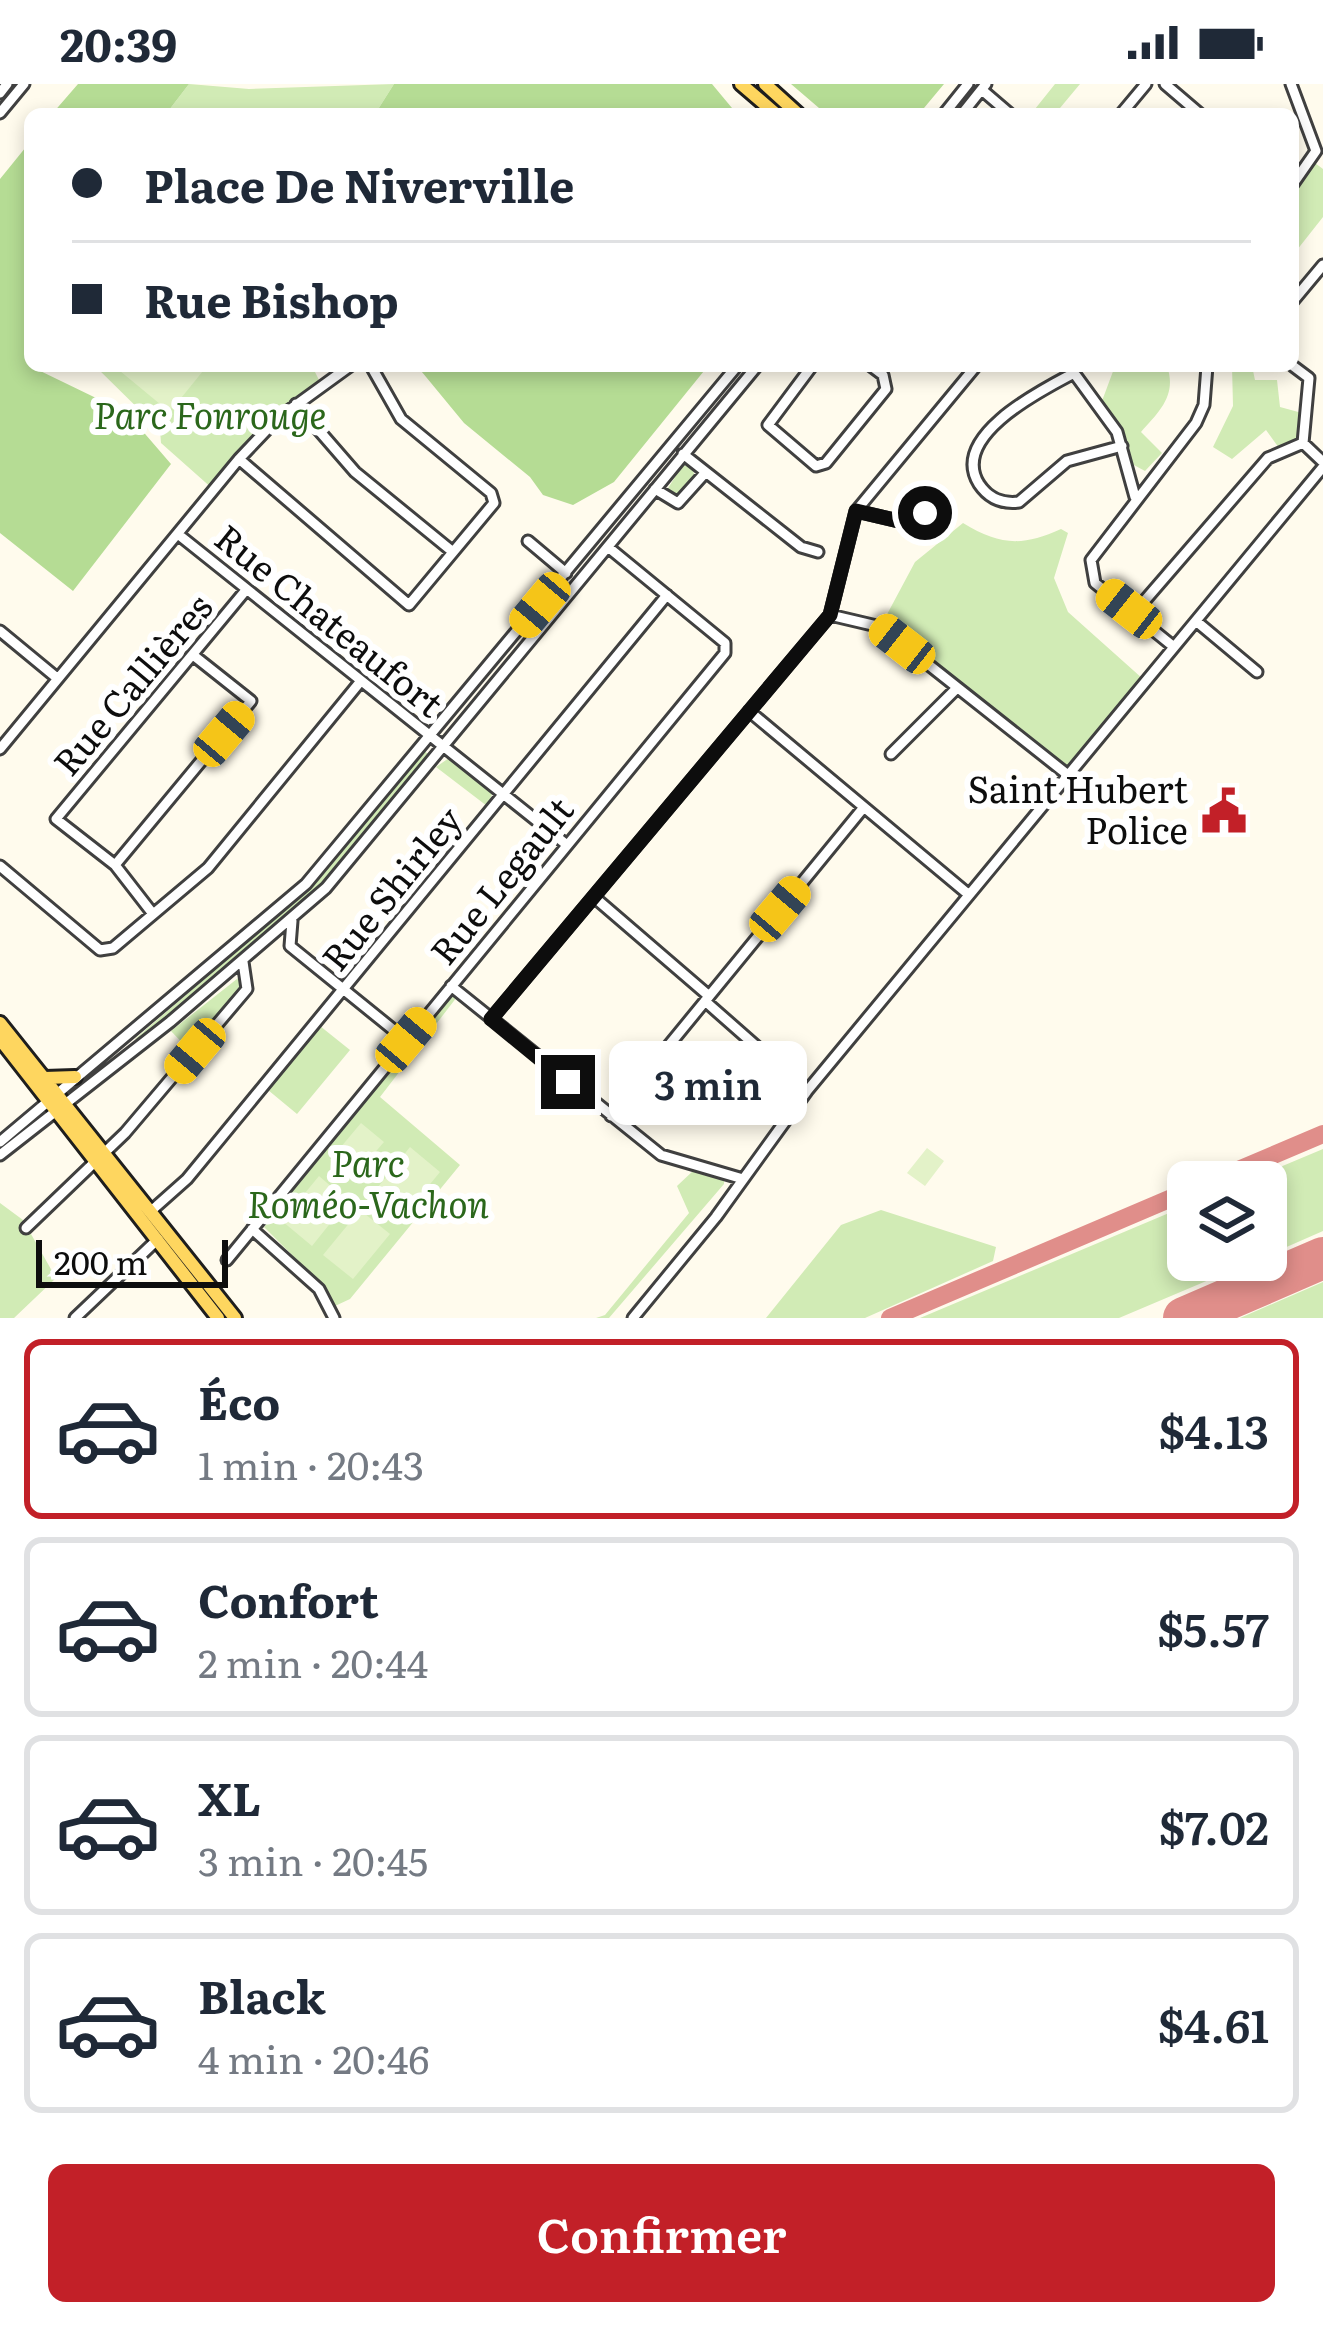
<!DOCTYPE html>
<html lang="fr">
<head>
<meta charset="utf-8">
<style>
	:root { --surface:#fff; --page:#f6f6f7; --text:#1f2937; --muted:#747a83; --line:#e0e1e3; --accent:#c22028 }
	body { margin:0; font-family:Literata,serif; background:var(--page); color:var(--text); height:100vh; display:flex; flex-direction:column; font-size:45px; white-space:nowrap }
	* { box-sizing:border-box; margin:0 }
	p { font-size:39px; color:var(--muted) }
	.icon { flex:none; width:66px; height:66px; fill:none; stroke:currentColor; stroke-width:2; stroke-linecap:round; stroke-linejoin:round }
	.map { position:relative; height:1234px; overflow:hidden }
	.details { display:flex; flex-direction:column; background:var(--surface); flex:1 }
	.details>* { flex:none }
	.top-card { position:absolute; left:24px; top:24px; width:1275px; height:264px; border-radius:18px; box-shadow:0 6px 18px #0003; display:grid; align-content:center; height:264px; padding:0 48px; background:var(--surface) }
	.fabs { position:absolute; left:1167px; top:1077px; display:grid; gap:24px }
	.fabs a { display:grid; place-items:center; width:120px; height:120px; border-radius:18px; background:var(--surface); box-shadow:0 6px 18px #0003; font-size:60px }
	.scale { position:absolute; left:36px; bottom:30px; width:192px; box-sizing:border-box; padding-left:12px; border:6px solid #0d0d0d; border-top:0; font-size:33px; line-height:42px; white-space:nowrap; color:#0d0d0d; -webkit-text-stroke:9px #fff; paint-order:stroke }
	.end { position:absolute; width:54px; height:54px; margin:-27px; border:15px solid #0d0d0d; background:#fff; box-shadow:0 0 0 6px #fff }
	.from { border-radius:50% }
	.bubble { position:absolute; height:84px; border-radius:18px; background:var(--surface); box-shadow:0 6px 18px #0003; font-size:39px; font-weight:600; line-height:84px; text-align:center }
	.car { position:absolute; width:36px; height:72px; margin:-36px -18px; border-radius:15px; box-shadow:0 0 9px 3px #0007; background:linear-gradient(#f5c518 24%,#345 0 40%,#f5c518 0 76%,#345 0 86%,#f5c518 0) }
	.top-card b { display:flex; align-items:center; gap:42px; height:114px; font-size:45px }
	.top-card b+b { border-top:3px solid var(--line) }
	.top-card i { width:30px; height:30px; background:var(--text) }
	ul { padding:21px 0 0; list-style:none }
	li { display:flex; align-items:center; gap:36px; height:180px; margin:0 24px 18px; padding:0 24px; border:6px solid var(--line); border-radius:18px }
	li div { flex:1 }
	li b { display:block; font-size:45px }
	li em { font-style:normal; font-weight:600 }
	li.active { border-color:var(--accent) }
	li>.icon { width:108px; height:108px; stroke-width:1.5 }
	.action { display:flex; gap:24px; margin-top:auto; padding:24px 48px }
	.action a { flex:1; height:138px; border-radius:18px; background:var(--accent); color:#fff; font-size:48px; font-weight:600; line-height:138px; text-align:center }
	.status { display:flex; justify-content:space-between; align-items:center; height:84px; padding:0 60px; background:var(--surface); direction:ltr }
	.status svg { height:33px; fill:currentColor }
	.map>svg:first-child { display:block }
	.green { fill:#d1ebb5 }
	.forest { fill:#b5dc94 }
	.pitch { fill:#e3f2c8 }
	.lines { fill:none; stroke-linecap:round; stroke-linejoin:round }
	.taxiway { stroke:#e08e8a; stroke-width:18 }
	.runway { stroke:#e08e8a; stroke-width:42 }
	.minor-casing { stroke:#404040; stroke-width:15 }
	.major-casing { stroke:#1e1e1e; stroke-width:18 }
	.minor { stroke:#fff; stroke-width:9 }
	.major { stroke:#fed65f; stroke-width:12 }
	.route { stroke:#0d0d0d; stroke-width:15 }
	.labels { text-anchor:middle; stroke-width:12; stroke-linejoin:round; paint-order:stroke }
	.park-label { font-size:36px; font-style:italic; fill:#2b671b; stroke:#fff }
	.street-label { font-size:36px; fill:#0d0d0d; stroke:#fff }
	.poi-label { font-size:36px; fill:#0d0d0d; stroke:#fff; text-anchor:end }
</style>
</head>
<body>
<div class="status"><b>20:39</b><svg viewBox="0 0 49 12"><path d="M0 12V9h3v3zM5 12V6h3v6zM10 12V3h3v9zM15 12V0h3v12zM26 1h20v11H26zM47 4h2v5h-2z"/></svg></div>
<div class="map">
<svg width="1323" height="1234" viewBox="0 0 1323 1234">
	<rect width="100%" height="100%" fill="#fffbed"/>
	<!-- green -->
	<path class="green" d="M 189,0 L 249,5 L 394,0 L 375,30 L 166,30 Z
		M 1055,0 L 1080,0 L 1055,30 L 1031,30 Z
		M 1315,79 L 1323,85 L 1323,133 L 1293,171 L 1293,105 Z
		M 95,282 L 312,282 L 321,300 L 277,335 L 214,406 L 161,359 L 160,346 Z
		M 1115,282 L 1167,282 C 1177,311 1160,327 1141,348 L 1162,369 L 1145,387 L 1132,380 L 1119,341 L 1102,317 Z
		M 1232,282 L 1252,282 L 1255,296 L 1277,296 L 1280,323 L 1302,329 L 1299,360 L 1279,364 L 1266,346 L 1232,375 L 1213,363 L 1233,322 Z
		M 691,381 L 695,393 L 680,412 L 665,409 L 682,382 Z
		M 963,439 C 999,461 1022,463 1061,445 L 1068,449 L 1054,494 L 1068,528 L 1143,595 L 1069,687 L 884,536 L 915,478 Z
		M 423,666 L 428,670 L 309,815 L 140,956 L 135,955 L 299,813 Z
		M 449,674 L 493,708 L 487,722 L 436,683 Z
		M 242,891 L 245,901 L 190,967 L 171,947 Z
		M 451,902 L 460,909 L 380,1013 L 460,1081 L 350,1215 L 335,1222 L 317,1196 L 264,1143 Z
		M 320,942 L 350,966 L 297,1030 L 268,1006 Z
		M 1323,1065 L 1323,1147 L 1266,1172 L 1266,1098 L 1244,1098 Z
		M 694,1086 L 724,1094 L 724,1100 L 609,1234 L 596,1234 L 605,1231 L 689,1129 L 677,1102 Z
		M 0,1119 L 23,1136 L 56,1194 L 14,1234 L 0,1234 Z
		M 1188,1121 L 1188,1176 L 1256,1176 L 1119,1234 L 920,1234 Z
		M 881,1126 L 996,1163 L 993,1177 L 865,1234 L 766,1234 L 841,1141 Z
		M 1323,1198 L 1323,1234 L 1240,1234 Z"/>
	<!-- forest -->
	<path class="forest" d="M 78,0 L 189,0 L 166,30 L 52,30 Z
		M 394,0 L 712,0 L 737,30 L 375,30 Z
		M 791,0 L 944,0 L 919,30 L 826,30 Z
		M 30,58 L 30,282 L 127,329 L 171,380 L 73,507 L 0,449 L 0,95 Z
		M 417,282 L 708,282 L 614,398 L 573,421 L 543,411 L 530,393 L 464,339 Z"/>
	<!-- pitch -->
	<path class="pitch" d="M 114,282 L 207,282 L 173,324 L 166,325 Z
		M 361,1039 L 384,1058 L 352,1095 L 330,1076 Z
		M 410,1063 L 440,1088 L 403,1133 L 374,1108 Z
		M 927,1064 L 944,1077 L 925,1102 L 907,1089 Z
		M 319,1092 L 348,1117 L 312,1162 L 282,1137 Z
		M 360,1126 L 390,1150 L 353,1195 L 323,1171 Z"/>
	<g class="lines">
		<!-- taxiway -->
		<path class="taxiway" d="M 1210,1098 L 1323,1050
			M 890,1234 L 1188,1107"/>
		<!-- runway -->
		<path class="runway" d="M 1184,1234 L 1323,1174"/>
		<!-- minor casing -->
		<g class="minor-casing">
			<path id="minor" d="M 1165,0 L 1200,30
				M 1291,0 L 1316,67 L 1293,100
				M 982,6 L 1010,30
				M 0,9 L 7,0
				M 0,29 L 24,0
				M 944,30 L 968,0
				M 962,30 L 986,0
				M 1121,30 L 1146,0
				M 1293,217 L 1323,181
				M 812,282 L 768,341 L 816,382 L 826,379 L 886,305 L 883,291 L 871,282
				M 1066,282 L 1074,289 C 1042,306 949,352 979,400 C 989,415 1002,420 1019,418 L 1067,377 L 1122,362
				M 1076,282 L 1074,289 L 1117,348 L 1135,413
				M 1293,282 L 1309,294 L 1303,359
				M 296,320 L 355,388 L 453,468
				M 683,370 L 801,463 L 818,468
				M 239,375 L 409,521 L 494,419 L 491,409 L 401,335 L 371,282
				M 655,405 L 678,419 L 705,389
				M 856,427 L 920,442
				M920 439a12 12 0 1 1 24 0a12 12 0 1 1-24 0Z
				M 179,451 L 567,761
				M 528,457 L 566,489
				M 1134,529 L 1268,374 L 1303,359 L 1323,378
				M 830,531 L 881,543 L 1068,691
				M 1196,537 L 1257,588
				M 0,547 L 57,594
				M 1174,563 L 1095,499 L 1091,476 L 1196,339 L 1204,321 L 1207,282
				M 749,627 L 968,810
				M 0,665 L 239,375 L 277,335 L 350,282
				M 891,670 L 957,604
				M 115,781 L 251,617 L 193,571
				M 0,782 L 100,866 L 113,864 L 208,784 L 360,598
				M 594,813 L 709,912
				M 153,830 L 115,781 L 56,735 L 246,506
				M 292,837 L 290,862 L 406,956
				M 451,902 L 661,1071 L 743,1095
				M 705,917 L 807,1007
				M 491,935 L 830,531 L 856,427 L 976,282
				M 611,1032 L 864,723
				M 0,1058 L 306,800 L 737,282
				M 0,1071 L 170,938 L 326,804 L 757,282
				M 151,1127 L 187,1095 L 667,511
				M 26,1144 L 125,1049 L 247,905 L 243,878
				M 252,1145 L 319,1205 L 334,1234
				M 227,1176 L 725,569 L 725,559 L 608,463
				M 75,1234 L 158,1155
				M 633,1234 L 716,1133 L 807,1007 L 1323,383"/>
		</g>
		<!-- major casing -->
		<g class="major-casing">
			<path id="major" d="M 741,0 L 776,30
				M 765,0 L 798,30
				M 0,939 L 235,1234
				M 0,955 L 218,1234
				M 45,994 L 75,993"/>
		</g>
		<!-- minor -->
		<use href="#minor" class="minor"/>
		<!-- major -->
		<use href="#major" class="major"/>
	</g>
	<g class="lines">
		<!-- route -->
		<path class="route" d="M 568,998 L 491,935 L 830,531 L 856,427 L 920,442 L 925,429"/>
	</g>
	<!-- icons -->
	<defs>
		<g id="civic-bare" transform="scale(3.6)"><path d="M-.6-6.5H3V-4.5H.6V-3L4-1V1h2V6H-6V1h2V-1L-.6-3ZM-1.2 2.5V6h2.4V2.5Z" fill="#c22028" stroke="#fff" stroke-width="2.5" paint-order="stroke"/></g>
	</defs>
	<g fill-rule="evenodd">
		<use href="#civic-bare" x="1224" y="727"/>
	</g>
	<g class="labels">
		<!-- park labels -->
		<g class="park-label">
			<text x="210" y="345">Parc Fonrouge</text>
			<text x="368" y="1093">Parc<tspan x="368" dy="41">Roméo-Vachon</tspan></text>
		</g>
		<!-- street labels -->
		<g class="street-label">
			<text transform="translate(329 537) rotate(39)" y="13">Rue Chateaufort</text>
			<text transform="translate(133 601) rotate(-50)" y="13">Rue Callières</text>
			<text transform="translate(502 797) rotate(-51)" y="13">Rue Legault</text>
			<text transform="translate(392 805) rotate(-51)" y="13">Rue Shirley</text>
		</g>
		<!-- poi labels -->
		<g class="poi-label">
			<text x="1188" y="719">Saint Hubert<tspan x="1188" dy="41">Police</tspan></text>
		</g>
	</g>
</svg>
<div class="fabs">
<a><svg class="icon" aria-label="layers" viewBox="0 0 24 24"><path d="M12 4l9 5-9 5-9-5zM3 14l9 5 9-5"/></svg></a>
</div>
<div class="scale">200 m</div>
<i class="end from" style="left:925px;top:429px"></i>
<i class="end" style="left:568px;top:998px"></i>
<div class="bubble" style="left:609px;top:957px;width:198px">3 min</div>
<i class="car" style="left:540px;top:521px;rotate:220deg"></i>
<i class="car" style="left:1129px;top:525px;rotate:308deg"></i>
<i class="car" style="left:902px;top:560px;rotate:308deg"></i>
<i class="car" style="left:224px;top:650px;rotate:40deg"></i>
<i class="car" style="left:780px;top:825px;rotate:40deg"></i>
<i class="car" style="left:406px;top:956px;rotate:40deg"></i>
<i class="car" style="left:195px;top:967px;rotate:220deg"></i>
<div class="top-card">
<b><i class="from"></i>Place De Niverville</b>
<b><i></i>Rue Bishop</b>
</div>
</div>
<section class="details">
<ul>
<li class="active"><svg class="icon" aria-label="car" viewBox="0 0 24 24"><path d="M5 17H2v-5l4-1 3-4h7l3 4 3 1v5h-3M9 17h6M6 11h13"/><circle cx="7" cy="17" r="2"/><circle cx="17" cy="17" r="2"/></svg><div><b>Éco</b><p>1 min · 20:43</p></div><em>$4.13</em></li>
<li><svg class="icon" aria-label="car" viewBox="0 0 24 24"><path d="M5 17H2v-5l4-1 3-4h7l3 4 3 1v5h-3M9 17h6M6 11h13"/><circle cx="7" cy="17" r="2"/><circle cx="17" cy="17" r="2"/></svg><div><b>Confort</b><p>2 min · 20:44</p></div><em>$5.57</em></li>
<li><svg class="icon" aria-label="car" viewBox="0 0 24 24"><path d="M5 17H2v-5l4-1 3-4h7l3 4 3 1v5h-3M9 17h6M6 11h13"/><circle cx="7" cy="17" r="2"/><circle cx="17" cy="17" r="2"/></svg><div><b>XL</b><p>3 min · 20:45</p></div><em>$7.02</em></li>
<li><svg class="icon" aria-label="car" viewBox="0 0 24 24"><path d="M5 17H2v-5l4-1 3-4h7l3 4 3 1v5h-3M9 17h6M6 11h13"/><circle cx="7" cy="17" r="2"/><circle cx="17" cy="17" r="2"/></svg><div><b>Black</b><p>4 min · 20:46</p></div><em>$4.61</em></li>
</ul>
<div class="action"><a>Confirmer</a></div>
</section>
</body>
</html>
